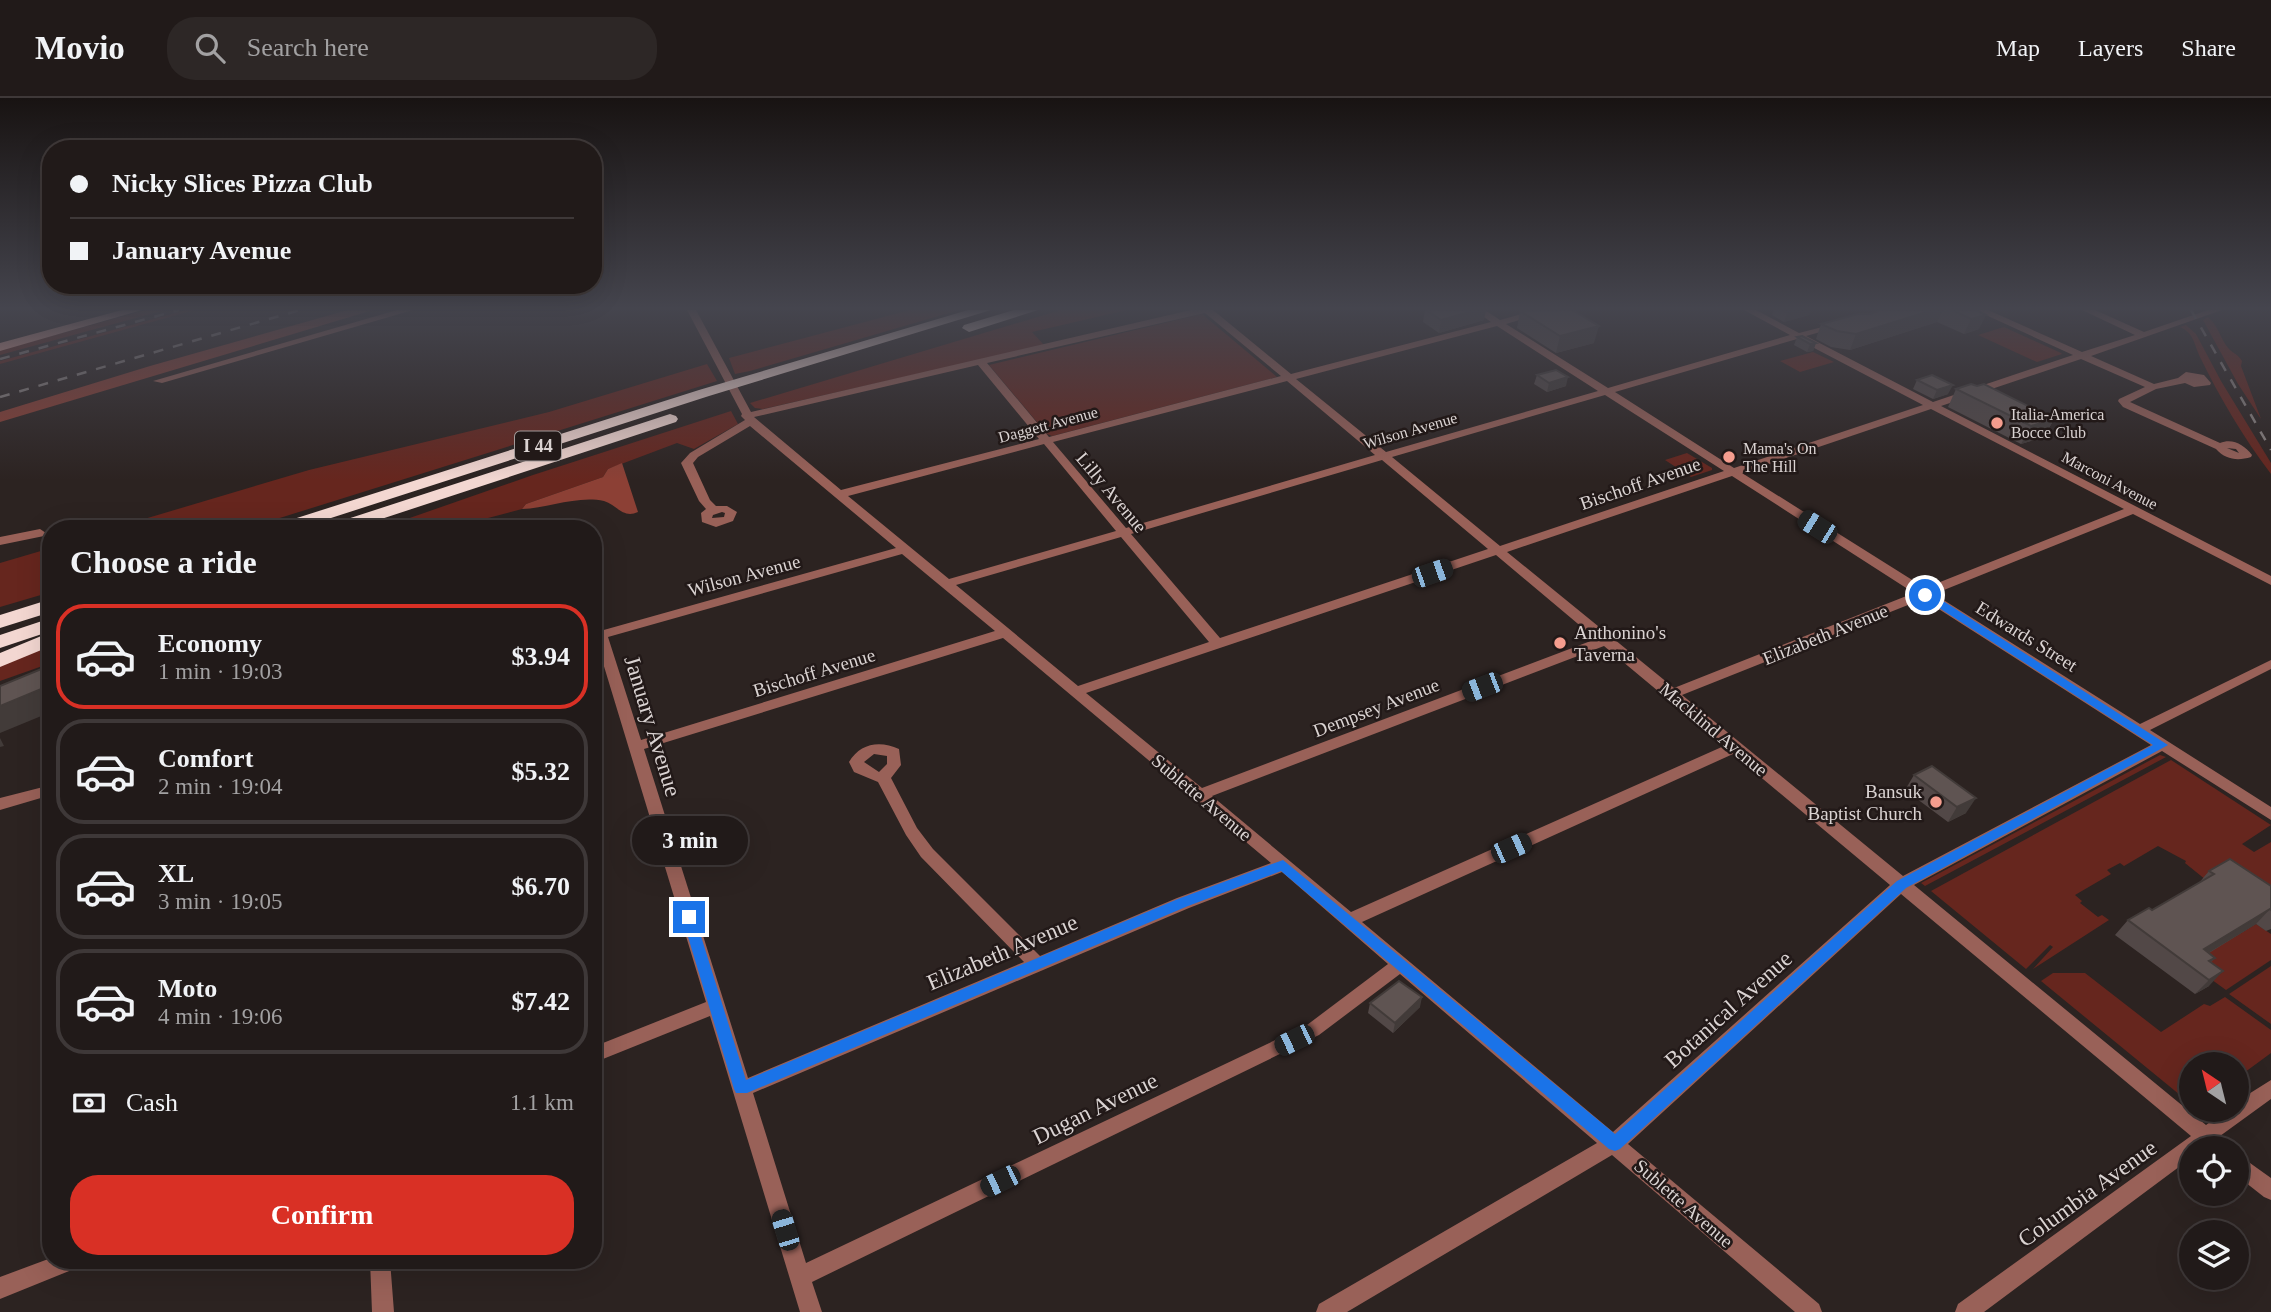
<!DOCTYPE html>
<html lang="en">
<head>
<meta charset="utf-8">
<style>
	:root { --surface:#211a19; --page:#2d2726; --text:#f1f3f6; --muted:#a2a1a2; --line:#3e3838; --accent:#d93025 }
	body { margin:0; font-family:"Times New Roman",serif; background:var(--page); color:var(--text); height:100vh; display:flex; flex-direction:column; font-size:26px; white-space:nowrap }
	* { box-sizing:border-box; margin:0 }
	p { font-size:23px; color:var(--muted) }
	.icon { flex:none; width:38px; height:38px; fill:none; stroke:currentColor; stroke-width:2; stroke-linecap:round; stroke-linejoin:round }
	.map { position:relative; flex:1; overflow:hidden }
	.side { position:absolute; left:42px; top:422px; width:560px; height:749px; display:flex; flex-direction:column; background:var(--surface); border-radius:28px; box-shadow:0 7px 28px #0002,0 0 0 2px var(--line) }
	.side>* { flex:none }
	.top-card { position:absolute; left:42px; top:42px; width:560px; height:154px; border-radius:28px; box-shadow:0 7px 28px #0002,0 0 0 2px var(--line); display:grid; align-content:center; height:154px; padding:0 28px; background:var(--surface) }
	.needle { width:46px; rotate:325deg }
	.buttons { position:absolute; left:2179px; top:954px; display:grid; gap:14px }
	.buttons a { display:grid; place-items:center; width:70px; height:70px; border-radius:50%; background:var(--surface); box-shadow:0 7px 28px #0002,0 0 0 2px var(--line); font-size:35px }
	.end { position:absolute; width:32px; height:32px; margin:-16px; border:9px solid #1a73e8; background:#fff; box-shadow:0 0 0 4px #fff }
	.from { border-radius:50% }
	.bubble { position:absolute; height:49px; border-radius:24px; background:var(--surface); box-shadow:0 7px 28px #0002,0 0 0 2px var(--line); font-size:23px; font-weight:700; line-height:49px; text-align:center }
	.car { position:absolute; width:21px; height:42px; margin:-21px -10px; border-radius:9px; box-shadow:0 0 5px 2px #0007; background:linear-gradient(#222 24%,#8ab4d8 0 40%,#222 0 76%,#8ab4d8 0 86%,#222 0) }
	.top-card b { display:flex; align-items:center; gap:24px; height:66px; font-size:26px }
	.top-card b+b { border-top:2px solid var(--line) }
	.top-card i { width:18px; height:18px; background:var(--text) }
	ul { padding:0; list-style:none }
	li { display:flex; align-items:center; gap:21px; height:105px; margin:0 14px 10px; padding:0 14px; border:4px solid var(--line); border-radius:28px }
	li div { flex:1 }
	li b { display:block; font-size:26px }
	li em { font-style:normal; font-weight:700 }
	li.active { border-color:var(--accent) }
	li>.icon { width:63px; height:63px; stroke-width:1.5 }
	h2 { padding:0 28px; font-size:32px; line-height:84px }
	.pay { display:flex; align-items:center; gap:18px; height:77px; padding:0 28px; font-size:26px }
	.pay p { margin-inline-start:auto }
	.cta { display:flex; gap:14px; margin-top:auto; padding:14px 28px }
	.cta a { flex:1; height:80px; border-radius:28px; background:var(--accent); color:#fff; font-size:28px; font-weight:700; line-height:80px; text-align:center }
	header { display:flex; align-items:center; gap:42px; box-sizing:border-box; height:98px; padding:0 35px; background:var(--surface); border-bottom:2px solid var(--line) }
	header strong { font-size:33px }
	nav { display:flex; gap:38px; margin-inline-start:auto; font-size:24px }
	.search { width:490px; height:63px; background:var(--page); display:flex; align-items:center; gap:18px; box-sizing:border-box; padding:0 24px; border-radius:28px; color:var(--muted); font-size:26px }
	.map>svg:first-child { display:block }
	.green { fill:#66261e }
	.forest { fill:#8c4035 }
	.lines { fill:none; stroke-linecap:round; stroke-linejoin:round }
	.river { fill:#8a3e33; fill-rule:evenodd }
	.minor { fill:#996158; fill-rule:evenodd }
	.major { fill:#f1ab9f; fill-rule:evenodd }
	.highway { fill:#f3d7d1; fill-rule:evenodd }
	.rail { stroke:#8b8381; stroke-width:2.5; stroke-dasharray:10 10; stroke-linecap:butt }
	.wall { fill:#524847 }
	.shaded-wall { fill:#423b39 }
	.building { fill:#5f5452; stroke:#423b39; stroke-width:2 }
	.route { fill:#1a73e8 }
	.poi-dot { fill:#f59d8e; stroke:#221918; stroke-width:2.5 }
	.labels { text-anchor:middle; stroke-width:5; stroke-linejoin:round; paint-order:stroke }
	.far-poi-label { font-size:16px; fill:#dad3d2; stroke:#221918; text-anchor:start }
	.far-street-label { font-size:16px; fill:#dad3d2; stroke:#221918 }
	.shield { fill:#221918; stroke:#a39b9a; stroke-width:2 }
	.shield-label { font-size:18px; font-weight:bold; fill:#dad3d2 }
	.street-label { font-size:19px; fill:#dad3d2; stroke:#221918 }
	.poi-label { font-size:19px; fill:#dad3d2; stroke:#221918; text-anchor:start }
	.near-street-label { font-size:23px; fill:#dad3d2; stroke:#221918 }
</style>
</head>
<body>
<header>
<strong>Movio</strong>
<div class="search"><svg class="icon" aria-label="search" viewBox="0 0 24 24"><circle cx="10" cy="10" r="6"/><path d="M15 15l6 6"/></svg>Search here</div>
<nav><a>Map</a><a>Layers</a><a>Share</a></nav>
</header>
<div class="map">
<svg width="2271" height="1214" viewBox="0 0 2271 1214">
	<rect width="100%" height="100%" fill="#2c2321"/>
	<!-- green -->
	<path class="green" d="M 146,212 L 165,212 L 0,257 L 0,252 Z
		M 186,212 L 195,212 L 0,266 L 0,263 Z
		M 910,212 L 959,212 L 750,273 L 735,276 L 729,260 Z
		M 1061,212 L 1127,212 L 1032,234 L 1044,247 L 763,311 L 755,310 L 750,305 Z
		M 1202,216 L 1277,279 L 1052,338 L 1047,336 L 989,267 Z
		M 2208,219 C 2220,230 2220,241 2229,251 C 2234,256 2238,256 2242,263 L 2241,268 L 2261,321 L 2238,286 L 2203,222 Z
		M 2186,227 L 2196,236 L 2221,283 L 2271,365 L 2271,376 C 2243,339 2220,300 2200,259 C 2194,246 2194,235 2180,229 Z
		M 2004,229 L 2061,255 L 2062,256 L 2037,264 L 1978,237 Z
		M 1813,254 L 1834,264 L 1800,274 L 1780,263 Z
		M 707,266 L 717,283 L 248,430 L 114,430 L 309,372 L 549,314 Z
		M 731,313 L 738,326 L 694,351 L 677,345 L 608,371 L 603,379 L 526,406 L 522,411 L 450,430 L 381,430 L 533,377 Z
		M 1687,355 L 1712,370 L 1712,372 L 1691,379 L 1665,362 Z
		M 51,450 L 51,494 L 0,509 L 0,465 Z
		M 51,546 L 51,565 L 0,583 L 0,568 Z
		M 2160,657 L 2166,659 L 1925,788 L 1921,785 Z
		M 2171,662 L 2271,727 L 2242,746 L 2254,754 L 2271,744 L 2271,812 L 2206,782 L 2185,765 L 2186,763 L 2158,748 L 2124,768 L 2120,765 L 2107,772 L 2111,776 L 2075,797 L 2082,803 L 2080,805 L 2098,819 L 2102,817 L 2109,822 L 2033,871 L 2053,849 L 2050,847 L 2026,871 L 1931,793 Z
		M 2256,826 L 2271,836 L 2271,862 L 2226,892 L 2190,866 Z
		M 2271,868 L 2271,926 L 2229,896 Z
		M 2053,875 L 2085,875 L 2161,934 L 2204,906 L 2210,908 L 2225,899 L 2271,932 L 2271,955 L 2237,980 L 2236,966 L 2191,966 L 2191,1006 L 2041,883 Z"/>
	<!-- forest -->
	<path class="forest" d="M 622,365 L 638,414 C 623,421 617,407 604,403 C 578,397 548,410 522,411 L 526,406 L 603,379 L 608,371 Z"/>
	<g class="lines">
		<!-- river -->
		<path class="river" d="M 348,212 L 373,212 L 0,324 L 0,314 L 150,268 Z"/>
		<!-- minor -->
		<path class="minor" d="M 397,212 L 413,212 L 162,285 L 153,283 Z
			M 687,212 L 696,212 L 751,314 L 1191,212 L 1213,212 L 1291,276 L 1491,224 L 1474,212 L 1485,212 L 1500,222 L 1536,212 L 1552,212 L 1506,226 L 1608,290 L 1790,237 L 1744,212 L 1756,212 L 1799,235 L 1838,225 L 1838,229 L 1806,238 L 1933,304 L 2073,257 L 1975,212 L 1988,212 L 2082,254 L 2135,237 L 2082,212 L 2095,212 L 2144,234 L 2208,212 L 2222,212 L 2091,258 L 2154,286 L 2178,280 L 2186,274 L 2204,277 L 2211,285 L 2210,287 L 2194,289 L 2185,285 L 2156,291 L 2130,304 L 2220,345 C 2233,340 2244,347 2252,357 L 2251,359 C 2238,363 2226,362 2216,351 L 2123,309 L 2118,303 L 2119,301 L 2145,289 L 2081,261 L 1941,308 L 2271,478 L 2271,487 L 2133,416 L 1934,496 L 2140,626 L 2271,562 L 2271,571 L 2150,632 L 2271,709 L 2271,722 L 2162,653 L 1914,787 L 2206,1027 L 2227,1012 L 2236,1012 L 2236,1004 L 2271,982 L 2271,1001 L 2220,1038 L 2230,1050 L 2191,1050 L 2191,1060 L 1984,1214 L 1955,1214 L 1958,1206 L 2191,1038 L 1901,796 L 1628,1046 L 1819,1206 L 1822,1214 L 1795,1214 L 1612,1057 L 1347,1214 L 1316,1214 L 1319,1206 L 1597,1045 L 1400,876 L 1319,937 L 812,1184 L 822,1214 L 800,1214 L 710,918 L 593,965 L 593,949 L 706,904 L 596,542 L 593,543 L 593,535 L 896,450 L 750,328 L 698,359 L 693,365 L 710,402 L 716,408 L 727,408 L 737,414 L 733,423 L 716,429 L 702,424 L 701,415 L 706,411 L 699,403 L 681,365 L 690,355 L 745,322 L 741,318 L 742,316 ZM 1205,215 L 1281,278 L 1049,339 L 987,265 ZM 1497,228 L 1598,293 L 1386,354 L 1296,281 ZM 1797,241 L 1923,307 L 1734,370 L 1615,294 ZM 978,267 L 1039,341 L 841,392 L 754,319 ZM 1287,283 L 1375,357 L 1126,430 L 1053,344 ZM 1605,297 L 1724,373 L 1500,448 L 1392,359 ZM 1931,311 L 2124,411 L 1925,490 L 1742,375 ZM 1044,346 L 1116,433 L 949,481 L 848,398 ZM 2227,350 L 2236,351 L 2239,355 ZM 1382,362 L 1488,451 L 1220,540 L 1131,436 ZM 1732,378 L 1914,495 L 1674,590 L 1507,454 ZM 722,414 L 725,415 L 724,419 L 712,420 L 713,417 ZM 1121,439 L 1209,544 L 1078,588 L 956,487 ZM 902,456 L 995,533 L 641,642 L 608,539 ZM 1496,457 L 1596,541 L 1202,690 L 1086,595 ZM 1923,501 L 2151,647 L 1903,778 L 1682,597 ZM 1003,540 L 1271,765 L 1177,800 L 1040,858 L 933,751 L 917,730 L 891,680 L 901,667 L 899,651 C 880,642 860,645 849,664 L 854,674 L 878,684 L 906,737 L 921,759 L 1024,864 L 748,980 L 644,651 ZM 1604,548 L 1724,648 L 1351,814 L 1212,698 ZM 874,656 L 887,658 L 887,666 L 879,674 L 864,664 ZM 1733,656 L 1890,787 L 1613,1034 L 1362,824 ZM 1282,774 L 1388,866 L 1307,927 L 806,1165 L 753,995 L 1189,810 Z
			M 40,431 L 46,435 L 44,438 L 0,447 L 0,439 Z
			M 51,687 L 51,697 L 0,712 L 0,700 Z
			M 2236,1055 L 2271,1080 L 2271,1102 L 2264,1099 L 2236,1077 Z
			M 51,1160 L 51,1162 L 82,1162 L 79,1169 L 0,1201 L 0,1179 Z
			M 370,1162 L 390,1162 L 394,1214 L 372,1214 Z"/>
		<!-- major -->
		<path class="major" d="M 122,212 L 142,212 L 0,253 L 0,245 Z"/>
		<!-- highway -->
		<path class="highway" d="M 968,212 L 991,212 L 709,298 L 300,430 L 275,430 L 278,426 L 699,292 Z
			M 1014,212 L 1038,212 L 969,234 L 962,230 L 964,227 Z
			M 670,316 L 676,318 L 678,321 L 676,324 L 354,430 L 329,430 L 332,426 Z
			M 51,501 L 51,514 L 0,530 L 0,517 Z
			M 51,520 L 51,533 L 0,550 L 0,537 Z
			M 51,534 L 51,548 L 0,569 L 0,555 Z"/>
		<!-- rail -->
		<path class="rail" d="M 2191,212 L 2271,352
			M 0,261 L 179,212
			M 0,299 L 300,212"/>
	</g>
	<!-- wall -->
	<path class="wall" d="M 1425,212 L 1484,222 L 1439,235 L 1423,224 Z
		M 1774,212 L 1811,212 L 1809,217 L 1784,224 L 1772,217 Z
		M 1881,212 L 1976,212 L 1979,231 L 1964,236 L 1937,224 L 1850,252 L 1831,249 L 1816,241 L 1821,226 L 1870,216 Z
		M 1520,213 L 1594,245 L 1556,255 L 1517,230 Z
		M 1797,239 L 1816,245 L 1813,253 L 1807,254 L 1794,247 Z
		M 1537,277 L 1566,288 L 1547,294 L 1534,286 Z
		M 1917,282 L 1948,296 L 1933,301 L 1913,291 Z
		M 1956,291 L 2054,321 L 2044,339 L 2021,346 L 1948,309 Z
		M 1914,677 L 1966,715 L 1948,724 L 1905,692 Z
		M 2209,773 L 2271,788 L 2271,831 L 2266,833 L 2256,826 L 2209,855 L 2215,860 L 2211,864 L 2209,888 L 2195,896 L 2115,837 L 2128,822 L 2152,812 L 2198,786 Z
		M 1370,905 L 1420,909 L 1393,935 L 1368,915 Z"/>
	<!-- shaded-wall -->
	<path class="shaded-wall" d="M 1477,212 L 1486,212 L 1484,222 L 1439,235 L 1441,222 Z
		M 1798,212 L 1811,212 L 1809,217 L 1784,224 L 1787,215 Z
		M 1933,212 L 1943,212 L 1937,224 L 1850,252 L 1856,236 Z
		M 1986,217 L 1979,231 L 1964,236 L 1971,221 Z
		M 1599,228 L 1594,245 L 1556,255 L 1560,238 Z
		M 1816,245 L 1813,253 L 1807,254 L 1810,246 Z
		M 1568,279 L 1566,288 L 1547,294 L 1549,285 Z
		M 1953,287 L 1948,296 L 1933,301 L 1937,292 Z
		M 2054,321 L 2044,339 L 2021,346 L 2031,328 Z
		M 51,587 L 51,614 L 0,635 L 0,608 Z
		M 0,640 L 4,648 L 0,649 Z
		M 1976,700 L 1966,715 L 1948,724 L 1957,709 Z
		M 2270,811 L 2256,826 L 2190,866 L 2204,851 Z
		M 2223,873 L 2209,888 L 2195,896 L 2209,882 Z
		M 1422,899 L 1420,909 L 1393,935 L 1395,925 Z"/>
	<!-- building -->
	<path class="building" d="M 1426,212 L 1477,212 L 1441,222 Z
		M 1560,212 L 1572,212 L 1599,228 L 1560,238 L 1520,213 Z
		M 1782,212 L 1798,212 L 1787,215 Z
		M 1881,212 L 1933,212 L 1856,236 L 1837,233 L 1821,226 L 1858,216 L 1870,216 Z
		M 1952,212 L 1976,212 L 1986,217 L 1971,221 Z
		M 1802,238 L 1816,245 L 1810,246 L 1797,239 Z
		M 1556,272 L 1568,279 L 1549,285 L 1537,277 Z
		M 1932,277 L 1953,287 L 1937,292 L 1917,282 Z
		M 1971,286 L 1977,288 L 1984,286 L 2054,321 L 2031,328 L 1956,291 Z
		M 51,567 L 51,587 L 0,608 L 0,588 Z
		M 1932,668 L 1976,700 L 1957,709 L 1914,677 Z
		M 2230,761 L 2271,788 L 2271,812 L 2270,811 L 2204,851 L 2215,860 L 2209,863 L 2223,873 L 2209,882 L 2128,822 L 2149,810 L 2152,812 L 2214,776 L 2209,773 Z
		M 1399,883 L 1422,899 L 1395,925 L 1370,905 Z"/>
	<!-- sky -->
	<linearGradient id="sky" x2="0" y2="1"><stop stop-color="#181312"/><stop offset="0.55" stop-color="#45454e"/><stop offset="1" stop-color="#45454e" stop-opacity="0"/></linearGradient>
	<rect width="2271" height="382" fill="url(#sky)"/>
	<!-- route -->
	<path class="route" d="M 1922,494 L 1929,494 L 2168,647 L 1906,790 L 1620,1051 L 1615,1053 L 1609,1051 L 1281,773 L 1188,808 L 747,995 L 736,995 L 734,991 L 682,819 L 684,815 L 693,815 L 695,819 L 746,982 L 1178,801 L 1283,762 L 1615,1036 L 1897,783 L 2153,647 L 1922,499 Z"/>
	<!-- markers -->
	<g class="poi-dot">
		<circle cx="1997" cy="325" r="7"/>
		<circle cx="1729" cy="359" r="7"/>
		<circle cx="1560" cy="545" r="7"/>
		<circle cx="1936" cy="704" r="7"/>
	</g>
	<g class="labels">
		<!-- far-poi labels -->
		<g class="far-poi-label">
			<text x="2011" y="322">Italia-America<tspan x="2011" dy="18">Bocce Club</tspan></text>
			<text x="1743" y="356">Mama's On<tspan x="1743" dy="18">The Hill</tspan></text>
		</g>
		<!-- far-street labels -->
		<g class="far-street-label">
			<text transform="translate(1048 326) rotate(-15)" y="6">Daggett Avenue</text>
			<text transform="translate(1410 332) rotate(-16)" y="6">Wilson Avenue</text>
			<text transform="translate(2110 382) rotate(28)" y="6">Marconi Avenue</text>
		</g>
		<!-- shield labels -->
		<rect class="shield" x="515" y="333.5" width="46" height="29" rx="5"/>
		<g class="shield-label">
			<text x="538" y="354">I 44</text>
		</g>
		<!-- street labels -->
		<g class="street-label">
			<text transform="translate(1640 385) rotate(-19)" y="7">Bischoff Avenue</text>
			<text transform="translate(1112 394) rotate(50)" y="7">Lilly Avenue</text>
			<text transform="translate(744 477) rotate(-15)" y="7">Wilson Avenue</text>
			<text transform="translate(1825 536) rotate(-22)" y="7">Elizabeth Avenue</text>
			<text transform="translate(2027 538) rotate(32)" y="7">Edwards Street</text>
			<text transform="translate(814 574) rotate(-17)" y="7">Bischoff Avenue</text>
			<text transform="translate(1376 609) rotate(-21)" y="7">Dempsey Avenue</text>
			<text transform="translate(1714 631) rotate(40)" y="7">Macklind Avenue</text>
			<text transform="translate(1202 699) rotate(40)" y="7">Sublette Avenue</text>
			<text transform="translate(1684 1105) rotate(41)" y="7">Sublette Avenue</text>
		</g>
		<!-- poi labels -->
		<g class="poi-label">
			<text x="1574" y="541">Anthonino's<tspan x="1574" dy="22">Taverna</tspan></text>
			<text x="1922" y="700" text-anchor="end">Bansuk<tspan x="1922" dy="22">Baptist Church</tspan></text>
		</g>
		<!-- near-street labels -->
		<g class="near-street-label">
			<text transform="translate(653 628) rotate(73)" y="8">January Avenue</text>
			<text transform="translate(1002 854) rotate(-23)" y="8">Elizabeth Avenue</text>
			<text transform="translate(1728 911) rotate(-42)" y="8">Botanical Avenue</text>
			<text transform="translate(1095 1010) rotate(-26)" y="8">Dugan Avenue</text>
			<text transform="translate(2087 1095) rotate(-36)" y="8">Columbia Avenue</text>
		</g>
	</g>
</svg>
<div class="buttons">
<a><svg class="needle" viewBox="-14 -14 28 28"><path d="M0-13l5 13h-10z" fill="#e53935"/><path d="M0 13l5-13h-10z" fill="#a2a1a2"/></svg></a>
<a><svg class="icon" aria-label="locate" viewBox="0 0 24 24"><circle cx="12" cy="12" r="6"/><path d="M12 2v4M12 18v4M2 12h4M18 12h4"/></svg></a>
<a><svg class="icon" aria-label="layers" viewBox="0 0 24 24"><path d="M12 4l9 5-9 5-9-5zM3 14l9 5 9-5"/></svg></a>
</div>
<i class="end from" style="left:1925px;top:497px"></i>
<i class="end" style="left:689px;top:819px"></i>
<div class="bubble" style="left:632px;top:718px;width:116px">3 min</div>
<i class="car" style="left:1817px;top:429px;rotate:302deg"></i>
<i class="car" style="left:1432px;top:475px;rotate:71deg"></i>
<i class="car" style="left:1482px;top:589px;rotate:249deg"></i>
<i class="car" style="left:1511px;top:750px;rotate:66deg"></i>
<i class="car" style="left:1294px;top:942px;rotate:244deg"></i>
<i class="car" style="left:1000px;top:1083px;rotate:244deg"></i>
<i class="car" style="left:785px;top:1132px;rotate:343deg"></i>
<div class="top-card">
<b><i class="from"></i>Nicky Slices Pizza Club</b>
<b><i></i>January Avenue</b>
</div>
<section class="side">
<h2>Choose a ride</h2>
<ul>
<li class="active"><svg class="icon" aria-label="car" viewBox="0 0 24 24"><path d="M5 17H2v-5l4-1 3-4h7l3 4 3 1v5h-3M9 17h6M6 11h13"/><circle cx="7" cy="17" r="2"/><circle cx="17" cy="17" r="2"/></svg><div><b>Economy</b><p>1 min · 19:03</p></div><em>$3.94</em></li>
<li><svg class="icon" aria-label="car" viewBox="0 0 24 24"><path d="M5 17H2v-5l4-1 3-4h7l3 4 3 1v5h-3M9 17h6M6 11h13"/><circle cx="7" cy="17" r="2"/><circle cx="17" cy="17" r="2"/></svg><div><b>Comfort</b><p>2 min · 19:04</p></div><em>$5.32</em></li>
<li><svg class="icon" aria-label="car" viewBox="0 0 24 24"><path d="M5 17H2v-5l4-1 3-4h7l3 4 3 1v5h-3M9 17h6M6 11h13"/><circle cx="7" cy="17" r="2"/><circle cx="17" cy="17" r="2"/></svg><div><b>XL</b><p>3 min · 19:05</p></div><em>$6.70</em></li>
<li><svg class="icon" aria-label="car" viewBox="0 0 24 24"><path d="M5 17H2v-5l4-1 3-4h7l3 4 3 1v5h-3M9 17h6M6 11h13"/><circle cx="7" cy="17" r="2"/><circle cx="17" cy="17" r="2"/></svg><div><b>Moto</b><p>4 min · 19:06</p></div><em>$7.42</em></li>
</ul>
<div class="pay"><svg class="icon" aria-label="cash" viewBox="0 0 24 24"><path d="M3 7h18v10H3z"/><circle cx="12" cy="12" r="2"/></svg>Cash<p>1.1 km</p></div>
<div class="cta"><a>Confirm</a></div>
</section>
</div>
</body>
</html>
